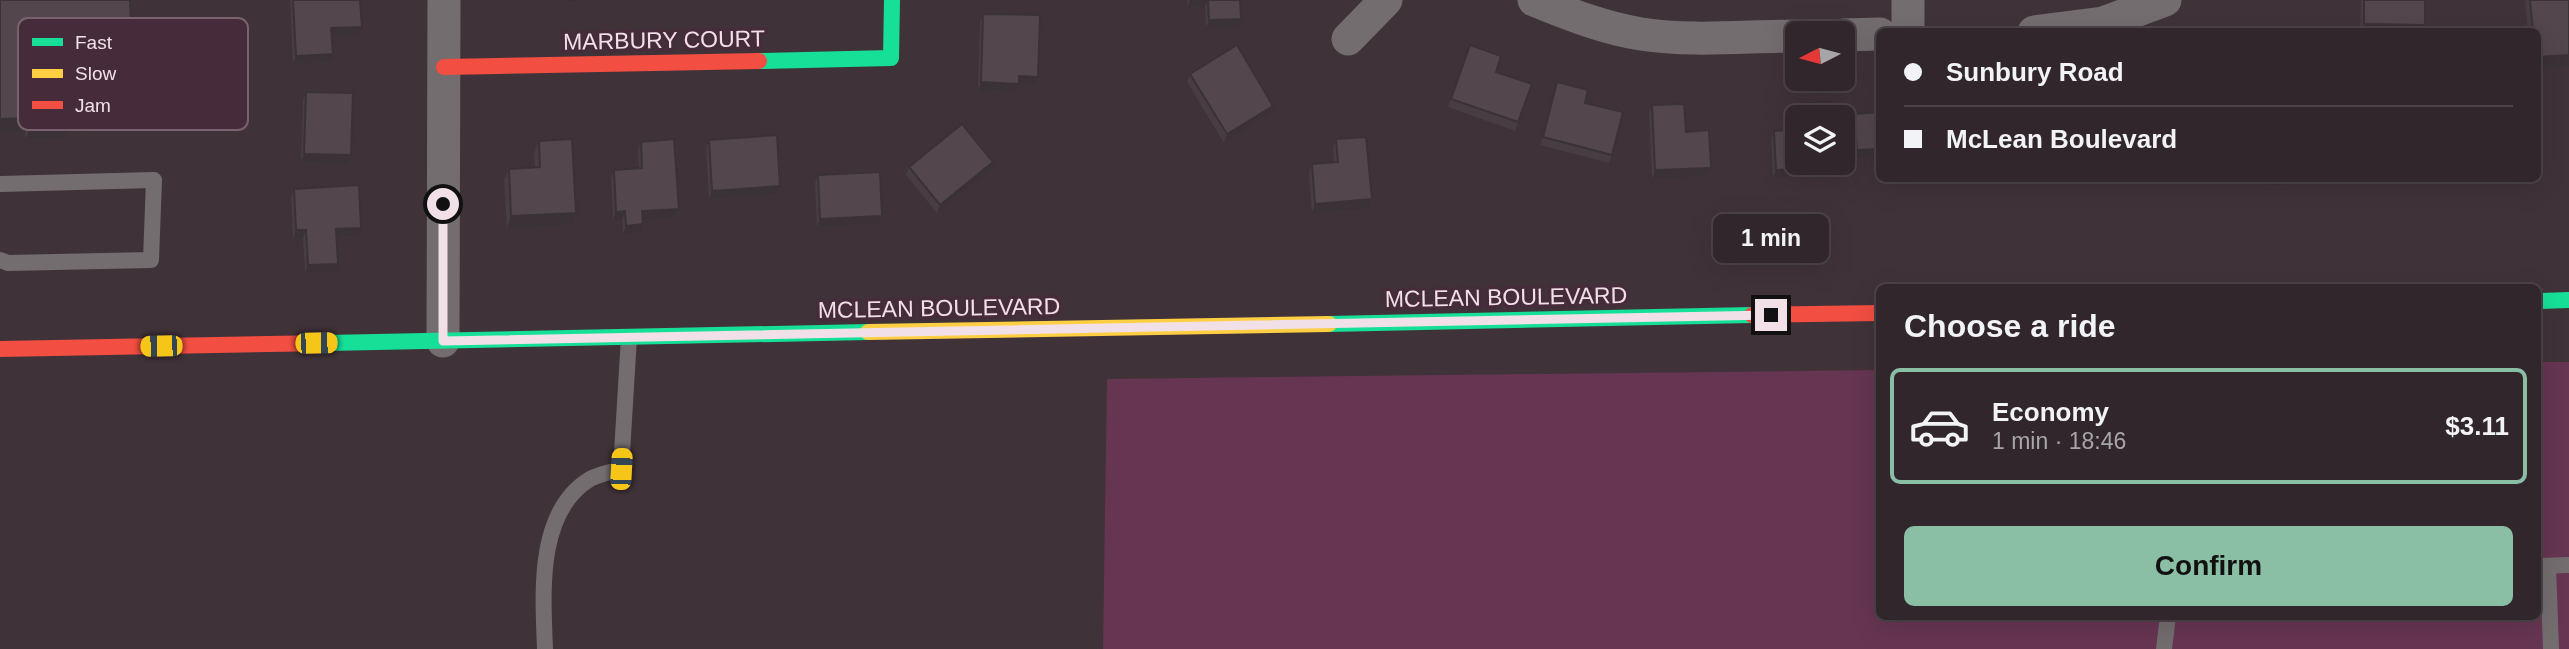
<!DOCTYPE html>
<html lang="en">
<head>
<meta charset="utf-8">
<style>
	:root { --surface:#30262b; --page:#3c3237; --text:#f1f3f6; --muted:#a8a5a9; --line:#4b4347; --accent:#8abfa5 }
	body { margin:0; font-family:Arial,sans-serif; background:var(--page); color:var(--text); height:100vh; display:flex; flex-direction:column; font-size:26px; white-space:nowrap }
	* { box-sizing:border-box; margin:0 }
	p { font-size:23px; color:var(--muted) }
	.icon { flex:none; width:38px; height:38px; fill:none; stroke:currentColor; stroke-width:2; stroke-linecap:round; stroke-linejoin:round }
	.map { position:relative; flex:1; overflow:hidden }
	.drawer { position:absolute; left:1876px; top:284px; width:665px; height:336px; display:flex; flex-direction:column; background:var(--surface); border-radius:10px; box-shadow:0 7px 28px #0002,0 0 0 2px var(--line) }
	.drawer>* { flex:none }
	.guide { position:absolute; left:1876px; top:28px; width:665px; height:154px; border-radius:10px; box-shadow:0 7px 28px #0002,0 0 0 2px var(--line); display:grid; align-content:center; height:154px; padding:0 28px; background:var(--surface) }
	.needle { width:46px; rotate:264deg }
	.buttons { position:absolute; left:1785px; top:21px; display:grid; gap:14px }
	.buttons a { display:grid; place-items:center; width:70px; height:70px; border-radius:10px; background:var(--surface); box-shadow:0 7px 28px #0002,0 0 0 2px var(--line); font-size:35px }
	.end { position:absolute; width:32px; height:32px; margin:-16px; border:9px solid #f1e0e8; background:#111; box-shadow:0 0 0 4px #111 }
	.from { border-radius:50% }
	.bubble { position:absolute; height:49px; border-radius:10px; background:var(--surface); box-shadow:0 7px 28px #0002,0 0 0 2px var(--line); font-size:23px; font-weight:700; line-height:49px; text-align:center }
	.car { position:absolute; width:21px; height:42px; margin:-21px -10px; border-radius:9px; box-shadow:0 0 5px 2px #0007; background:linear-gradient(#f5c518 24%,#345 0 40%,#f5c518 0 76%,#345 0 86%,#f5c518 0) }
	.guide b { display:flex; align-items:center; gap:24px; height:66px; font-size:26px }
	.guide b+b { border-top:2px solid var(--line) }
	.guide i { width:18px; height:18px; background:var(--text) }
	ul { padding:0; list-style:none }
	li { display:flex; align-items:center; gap:21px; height:116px; margin:0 14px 10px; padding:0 14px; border:4px solid transparent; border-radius:10px }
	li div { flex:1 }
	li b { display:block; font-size:26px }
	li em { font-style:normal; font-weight:700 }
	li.current { border-color:var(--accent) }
	li>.icon { width:63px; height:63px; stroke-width:1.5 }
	h2 { padding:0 28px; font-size:32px; line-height:84px }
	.button { display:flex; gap:14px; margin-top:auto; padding:14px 28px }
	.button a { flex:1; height:80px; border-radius:10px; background:var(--accent); color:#111; font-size:28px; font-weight:700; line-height:80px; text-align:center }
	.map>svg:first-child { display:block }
	.green { fill:#663552 }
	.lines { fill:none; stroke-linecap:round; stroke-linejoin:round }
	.lane { stroke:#736d70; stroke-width:16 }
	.street { stroke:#736d70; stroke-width:33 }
	.fast { stroke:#16e098; stroke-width:16 }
	.slow { stroke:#ffcf43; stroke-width:16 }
	.jam { stroke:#f24e42; stroke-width:16 }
	.wall { fill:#473d42 }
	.shaded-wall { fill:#3a3236 }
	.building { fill:#53474d; stroke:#3a3236; stroke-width:2 }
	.route { stroke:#f1e0e8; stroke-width:9 }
	.labels { text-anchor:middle; stroke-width:7; stroke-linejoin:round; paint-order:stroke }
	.street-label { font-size:23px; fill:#f1e0e8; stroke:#462c3a }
	.key { fill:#462c3a; stroke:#79626e; stroke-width:2 }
	.key-label { font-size:19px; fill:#f1e0e8 }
</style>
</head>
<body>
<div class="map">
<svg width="2569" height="649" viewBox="0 0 2569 649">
	<rect width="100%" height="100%" fill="#403239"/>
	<!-- green -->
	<path class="green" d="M 2538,362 L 2569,362 L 2569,649 L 1103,649 L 1107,379 L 1879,370 L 1880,616 L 2538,616 Z"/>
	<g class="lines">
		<!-- lane -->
		<path class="lane" d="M 0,184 L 154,180 L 151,260 L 8,263 L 0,260
			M 2540,566 L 2569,565
			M 2548,566 L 2551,649
			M 545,649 C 543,594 536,512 590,479 C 599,474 611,472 621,469 L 629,337
			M 2164,649 L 2168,616"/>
		<!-- street -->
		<path class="street" d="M 1534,0 C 1568,14 1604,28 1641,34 C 1692,42 1746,36 1797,36
			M 1908,0 L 1908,32
			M 2034,32 L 2103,23 L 2165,0
			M 1843,35 L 1880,34
			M 1348,39 L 1386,0
			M 443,341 L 444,0"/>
		<!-- fast -->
		<path class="fast" d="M 759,61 L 891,58 L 892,0
			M 2538,301 L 2569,300
			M 1329,324 L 1752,315
			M 327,343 L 868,332"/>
		<!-- slow -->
		<path class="slow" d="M 868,332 L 1329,324"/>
		<!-- jam -->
		<path class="jam" d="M 444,67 L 759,61
			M 1752,315 L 1880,313
			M 0,349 L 327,343"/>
	</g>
	<!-- wall -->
	<path class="wall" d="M 0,0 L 129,129 L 67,132 L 64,138 L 26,139 L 25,132 L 0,133 Z
		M 290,0 L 360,0 L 362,27 L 359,35 L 332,36 L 330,62 L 293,64 Z
		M 1187,0 L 1240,0 L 1241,19 L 1238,27 L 1206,28 L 1205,6 L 1188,7 Z
		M 2361,0 L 2425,0 L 2425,25 L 2423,32 L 2360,32 Z
		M 2526,0 L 2569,0 L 2569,66 L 2538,69 L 2538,32 L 2528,32 L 2525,3 Z
		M 983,14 L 1038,77 L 1035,85 L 1019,84 L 1016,92 L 978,91 L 980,22 Z
		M 1470,45 L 1496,72 L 1532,84 L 1515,131 L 1448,107 Z
		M 1190,74 L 1273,106 L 1270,114 L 1224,143 L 1187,82 Z
		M 1557,82 L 1585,103 L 1612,155 L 1609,163 L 1540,145 Z
		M 306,92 L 351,155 L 348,164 L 301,162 L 303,100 Z
		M 1880,103 L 1880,157 L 1854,158 L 1851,122 L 1854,114 L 1877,112 Z
		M 1798,104 L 1831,117 L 1797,117 L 1797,163 L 1830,175 L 1773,178 L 1771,139 L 1774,131 L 1797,129 L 1795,112 Z
		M 1652,105 L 1686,132 L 1711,168 L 1708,176 L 1652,179 L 1649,113 Z
		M 1336,139 L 1372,199 L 1369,208 L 1312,213 L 1309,173 L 1312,164 L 1334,163 L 1333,148 Z
		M 709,140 L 780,186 L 777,194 L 709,199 L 706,148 Z
		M 539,141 L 572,225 L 507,228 L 504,180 L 509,169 L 535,168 L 534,153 Z
		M 641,142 L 679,209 L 676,217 L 643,219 L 640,233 L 623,234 L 622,220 L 613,220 L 611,178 L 614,170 L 639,168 L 638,150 Z
		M 909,167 L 990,170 L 937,213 L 906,175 Z
		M 818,175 L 882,216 L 879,224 L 817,227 L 815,183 Z
		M 294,189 L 358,236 L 337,237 L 335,272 L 305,273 L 303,238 L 293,239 L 291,197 Z"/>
	<!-- shaded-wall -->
	<path class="shaded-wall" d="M 533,0 L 580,0 L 580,1 Z
		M 1190,0 L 1208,0 L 1205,6 L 1188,7 Z
		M 1241,19 L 1238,27 L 1206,28 L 1209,20 Z
		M 2364,24 L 2425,25 L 2423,32 L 2361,32 Z
		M 362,27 L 359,35 L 328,37 L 331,28 Z
		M 333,54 L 330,62 L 293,64 L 296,56 Z
		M 2569,55 L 2569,66 L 2538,69 L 2538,57 Z
		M 1019,76 L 1038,77 L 1035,85 L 1019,84 L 1016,92 L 978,91 L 981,82 Z
		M 1273,106 L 1270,114 L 1224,143 L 1227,134 Z
		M 134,115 L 129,129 L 67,132 L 64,138 L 26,139 L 31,125 L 69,118 Z
		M 31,118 L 25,132 L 0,133 L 0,119 Z
		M 1880,149 L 1880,157 L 1854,158 L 1857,150 Z
		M 304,154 L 351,155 L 348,164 L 301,162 Z
		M 993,162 L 990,170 L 937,213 L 940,205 Z
		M 1833,166 L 1830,175 L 1773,178 L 1776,170 Z
		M 1711,168 L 1708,176 L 1652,179 L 1655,170 Z
		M 2217,178 L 2287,178 L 2284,186 L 2216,180 Z
		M 780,186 L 777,194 L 709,199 L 712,191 Z
		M 1372,199 L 1369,208 L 1312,213 L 1315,204 Z
		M 679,209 L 676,217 L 639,220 L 642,211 Z
		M 625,211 L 622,220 L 613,220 L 616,212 Z
		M 576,213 L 572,225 L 507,228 L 511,216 Z
		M 882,216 L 879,224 L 817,227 L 820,219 Z
		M 643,224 L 640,233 L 623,234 L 626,226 Z
		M 361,228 L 358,236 L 333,237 L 336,229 Z
		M 296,230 L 306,230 L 303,238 L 293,239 Z
		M 338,264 L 335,272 L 305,273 L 308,265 Z"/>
	<!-- building -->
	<path class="building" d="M 0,0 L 130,0 L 134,115 L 69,118 L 70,124 L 31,125 L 31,118 L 0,119 Z
		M 293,0 L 360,0 L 362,27 L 331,28 L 333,54 L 296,56 Z
		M 1208,0 L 1240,0 L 1241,19 L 1209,20 Z
		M 2364,0 L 2425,0 L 2425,25 L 2364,24 Z
		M 2530,0 L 2569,0 L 2569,55 L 2538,57 L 2538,32 L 2533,32 Z
		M 983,14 L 1040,15 L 1038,77 L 1019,76 L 1019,84 L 981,82 Z
		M 1237,45 L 1273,106 L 1227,134 L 1190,74 Z
		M 1470,45 L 1501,56 L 1496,72 L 1532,84 L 1518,122 L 1451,99 Z
		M 1557,82 L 1588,90 L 1585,103 L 1623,112 L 1612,155 L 1543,137 Z
		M 306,92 L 353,93 L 351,155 L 304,154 Z
		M 1830,102 L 1831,117 L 1799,117 L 1798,104 Z
		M 1684,104 L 1686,132 L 1709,130 L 1711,168 L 1655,170 L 1652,105 Z
		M 1880,112 L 1880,149 L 1857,150 L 1854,114 Z
		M 962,124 L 993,162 L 940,205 L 909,167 Z
		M 1797,129 L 1797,163 L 1833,163 L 1833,166 L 1776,170 L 1774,131 Z
		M 777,135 L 780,186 L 712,191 L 709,140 Z
		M 1366,137 L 1372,199 L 1315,204 L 1312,164 L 1338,162 L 1336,139 Z
		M 572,139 L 576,213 L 511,216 L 509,169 L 540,167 L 539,141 Z
		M 674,139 L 679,209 L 642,211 L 643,224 L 626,226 L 625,211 L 616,212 L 614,170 L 642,168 L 641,142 Z
		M 880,172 L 882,216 L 820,219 L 818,175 Z
		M 359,185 L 361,228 L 336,229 L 338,264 L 308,265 L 306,230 L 296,230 L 294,189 Z"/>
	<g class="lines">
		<!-- route -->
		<path class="route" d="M 443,204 L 443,341 L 1771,315"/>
	</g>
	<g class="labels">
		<!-- street labels -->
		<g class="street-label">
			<text transform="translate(664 40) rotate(-1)" y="8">MARBURY COURT</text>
			<text transform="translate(1506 297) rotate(-1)" y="8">MCLEAN BOULEVARD</text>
			<text transform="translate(939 308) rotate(-1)" y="8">MCLEAN BOULEVARD</text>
		</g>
	</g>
	<!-- legend -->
	<rect x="18" y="18" width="230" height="112" rx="10" class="key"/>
	<rect x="32" y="38" width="31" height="8" fill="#16e098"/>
	<rect x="32" y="69" width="31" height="9" fill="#ffcf43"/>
	<rect x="32" y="101" width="31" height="8" fill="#f24e42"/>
	<g class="key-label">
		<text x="75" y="49">Fast</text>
		<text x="75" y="80">Slow</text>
		<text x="75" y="112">Jam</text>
	</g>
</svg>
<div class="buttons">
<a><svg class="needle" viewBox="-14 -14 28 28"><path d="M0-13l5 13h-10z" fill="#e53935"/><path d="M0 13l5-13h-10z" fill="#a8a5a9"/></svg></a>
<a><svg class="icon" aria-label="layers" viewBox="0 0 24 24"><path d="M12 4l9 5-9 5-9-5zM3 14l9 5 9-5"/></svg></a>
</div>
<i class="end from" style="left:443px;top:204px"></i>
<i class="end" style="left:1771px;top:315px"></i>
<div class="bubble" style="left:1713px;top:214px;width:116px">1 min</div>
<i class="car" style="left:316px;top:343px;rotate:89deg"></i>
<i class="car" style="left:161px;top:346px;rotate:269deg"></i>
<i class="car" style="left:621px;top:469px;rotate:3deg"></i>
<div class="guide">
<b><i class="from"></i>Sunbury Road</b>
<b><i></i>McLean Boulevard</b>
</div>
<section class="drawer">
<h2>Choose a ride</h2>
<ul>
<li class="current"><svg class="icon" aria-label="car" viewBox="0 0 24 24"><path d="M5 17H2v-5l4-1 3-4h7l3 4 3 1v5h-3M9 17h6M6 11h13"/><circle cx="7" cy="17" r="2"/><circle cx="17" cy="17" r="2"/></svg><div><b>Economy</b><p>1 min · 18:46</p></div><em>$3.11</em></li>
</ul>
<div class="button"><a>Confirm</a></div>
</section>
</div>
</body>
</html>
